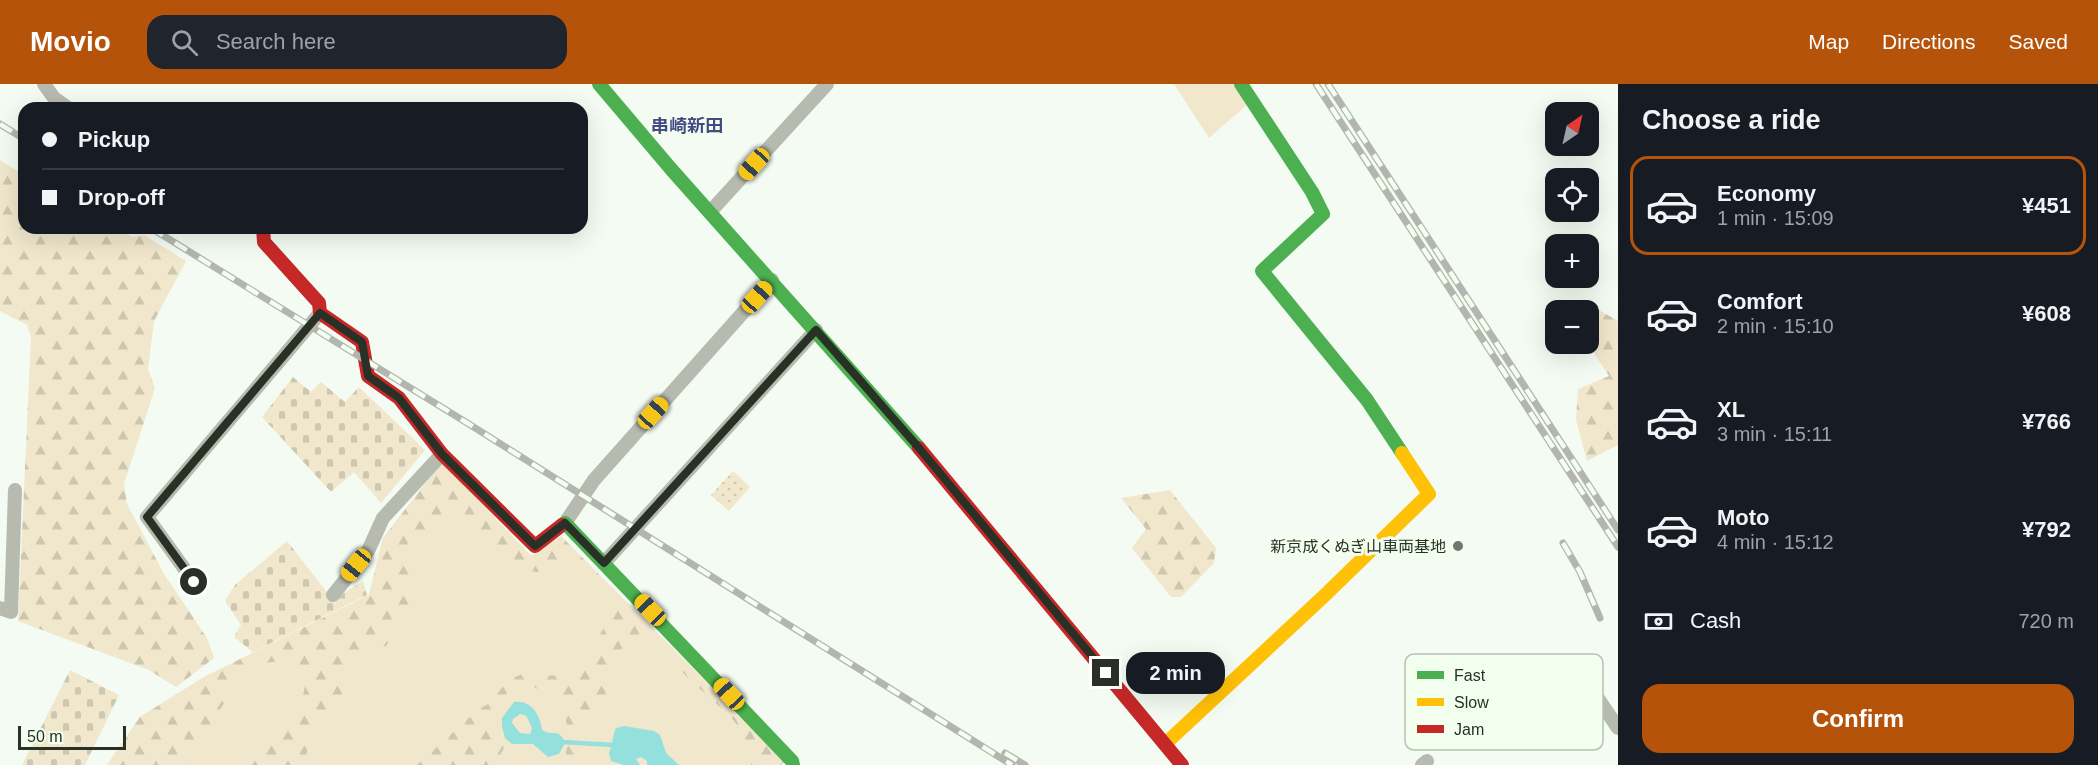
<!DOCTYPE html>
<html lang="en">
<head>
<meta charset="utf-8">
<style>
	:root { --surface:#171b24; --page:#20242c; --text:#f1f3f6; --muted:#9ea1a6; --line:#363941; --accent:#b45309 }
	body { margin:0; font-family:Helvetica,"Noto Sans JP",sans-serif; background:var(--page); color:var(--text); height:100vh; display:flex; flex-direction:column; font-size:22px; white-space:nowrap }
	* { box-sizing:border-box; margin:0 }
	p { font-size:20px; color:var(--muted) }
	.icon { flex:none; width:33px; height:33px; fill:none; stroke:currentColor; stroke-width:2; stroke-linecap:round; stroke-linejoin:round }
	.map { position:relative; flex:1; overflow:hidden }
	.panel { display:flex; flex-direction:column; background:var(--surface); width:480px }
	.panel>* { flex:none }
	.banner { position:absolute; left:18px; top:18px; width:570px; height:132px; border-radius:18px; box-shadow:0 6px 24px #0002; display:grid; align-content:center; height:132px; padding:0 24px; background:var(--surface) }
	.needle { width:39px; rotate:34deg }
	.controls { position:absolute; left:1545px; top:18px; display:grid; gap:12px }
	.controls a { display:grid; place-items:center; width:54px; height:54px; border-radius:12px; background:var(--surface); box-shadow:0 6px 24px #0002; font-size:30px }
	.scale { position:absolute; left:18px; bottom:15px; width:108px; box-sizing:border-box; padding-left:6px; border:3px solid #293127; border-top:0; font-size:16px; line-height:21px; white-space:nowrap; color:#293127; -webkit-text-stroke:4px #f2ffee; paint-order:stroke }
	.end { position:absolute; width:27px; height:27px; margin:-14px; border:8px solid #293127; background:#fff; box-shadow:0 0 0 3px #fff }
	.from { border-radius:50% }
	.bubble { position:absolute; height:42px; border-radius:18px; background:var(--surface); box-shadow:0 6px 24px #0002; font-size:20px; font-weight:800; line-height:42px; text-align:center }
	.car { position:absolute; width:18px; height:36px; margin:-18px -9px; border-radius:8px; box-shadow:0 0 4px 2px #0007; background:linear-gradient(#f5c518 24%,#345 0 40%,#f5c518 0 76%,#345 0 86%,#f5c518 0) }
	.banner b { display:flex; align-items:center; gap:21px; height:57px; font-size:22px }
	.banner b+b { border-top:2px solid var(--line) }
	.banner i { width:15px; height:15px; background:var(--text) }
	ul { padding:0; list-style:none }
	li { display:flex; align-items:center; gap:18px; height:99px; margin:0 12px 9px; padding:0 12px; border:3px solid transparent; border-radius:18px }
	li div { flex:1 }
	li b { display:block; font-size:22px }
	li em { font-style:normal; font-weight:800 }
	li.current { border-color:var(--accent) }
	li>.icon { width:54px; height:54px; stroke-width:1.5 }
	h2 { padding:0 24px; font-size:27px; line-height:72px }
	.pay { display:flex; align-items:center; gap:15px; height:66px; padding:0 24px; font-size:22px }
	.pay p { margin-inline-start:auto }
	.primary-button { display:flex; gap:12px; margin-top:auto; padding:12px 24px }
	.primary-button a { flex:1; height:69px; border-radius:18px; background:var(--accent); color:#fff; font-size:24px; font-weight:800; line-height:69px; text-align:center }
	header { display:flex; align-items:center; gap:36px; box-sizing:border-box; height:84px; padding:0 30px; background:var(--accent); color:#fff }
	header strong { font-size:28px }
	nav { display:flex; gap:33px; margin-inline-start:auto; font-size:21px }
	.search { width:420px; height:54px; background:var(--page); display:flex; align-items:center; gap:15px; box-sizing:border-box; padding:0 21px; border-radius:18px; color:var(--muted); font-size:22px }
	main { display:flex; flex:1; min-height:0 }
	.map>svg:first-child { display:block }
	.green { fill:#f0e7cc }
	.forest { fill:url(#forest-firs) }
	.cemetery { fill:url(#cemetery-stones) }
	.park { fill:url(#park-dots) }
	.water { fill:#94e0dd; fill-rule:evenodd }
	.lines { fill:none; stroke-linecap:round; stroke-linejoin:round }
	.stream { stroke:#94e0dd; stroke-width:4.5 }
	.street { stroke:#b7baae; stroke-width:14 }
	.fast { stroke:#4caf50; stroke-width:14 }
	.slow { stroke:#ffc107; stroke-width:14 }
	.jam { stroke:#c62828; stroke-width:14 }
	.rail-casing { stroke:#b3b6ae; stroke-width:7 }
	.rail { stroke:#f2ffee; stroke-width:4.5; stroke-dasharray:14; stroke-linecap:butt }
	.route { stroke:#293127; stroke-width:8 }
	.poi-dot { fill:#70786e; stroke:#f2ffee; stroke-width:2 }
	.labels { text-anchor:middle; stroke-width:6; stroke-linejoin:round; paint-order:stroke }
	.poi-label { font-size:16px; fill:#293127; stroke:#f2ffee; text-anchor:end }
	.neighbourhood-label { font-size:18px; font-weight:bold; fill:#454986; stroke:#f2ffee }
	.key { fill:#f2ffee; stroke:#b6c1b2; stroke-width:1.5 }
	.key-label { font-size:16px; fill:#293127 }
</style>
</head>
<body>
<header>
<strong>Movio</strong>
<div class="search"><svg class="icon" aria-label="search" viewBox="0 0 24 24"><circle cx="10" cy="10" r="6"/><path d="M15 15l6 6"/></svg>Search here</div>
<nav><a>Map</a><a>Directions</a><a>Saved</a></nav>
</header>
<main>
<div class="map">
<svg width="1618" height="681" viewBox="0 0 1618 681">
	<defs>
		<pattern id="forest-firs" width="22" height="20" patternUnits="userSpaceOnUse" patternTransform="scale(1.5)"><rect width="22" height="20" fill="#f0e7cc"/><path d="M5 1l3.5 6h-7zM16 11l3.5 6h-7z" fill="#cec7af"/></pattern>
		<pattern id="cemetery-stones" width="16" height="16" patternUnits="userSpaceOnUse" patternTransform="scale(1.5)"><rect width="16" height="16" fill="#f0e7cc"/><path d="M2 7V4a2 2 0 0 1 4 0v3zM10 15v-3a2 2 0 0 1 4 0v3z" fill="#cec7af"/></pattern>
		<pattern id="park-dots" width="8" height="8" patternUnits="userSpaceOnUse" patternTransform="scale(1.5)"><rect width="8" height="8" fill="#f0e7cc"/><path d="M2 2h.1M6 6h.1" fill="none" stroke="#cec7af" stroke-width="1.8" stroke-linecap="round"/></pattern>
	</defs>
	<rect width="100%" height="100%" fill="#f4fbf2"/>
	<!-- green -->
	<path class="green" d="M 1174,0 L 1234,0 L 1248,20 L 1209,54 Z
		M 442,378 L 531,472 L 561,452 L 781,681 L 107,681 L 140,633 L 204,593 L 369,511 L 383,454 Z"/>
	<!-- forest -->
	<path class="forest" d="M 0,76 L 24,91 L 24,144 L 117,144 L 133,153 L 144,151 L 186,177 L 154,237 L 148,285 L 155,304 L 124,400 L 127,420 L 164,490 L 207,554 L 214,574 L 176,603 L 149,586 L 18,537 L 31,252 L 27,241 L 0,227 Z
		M 1587,219 L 1618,237 L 1618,361 L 1587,377 L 1576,336 L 1578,305 L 1609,292 L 1588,260 L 1588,226 L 1580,226 Z
		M 442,378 L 531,472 L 561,452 L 785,677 L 781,681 L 751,681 L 752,675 L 744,650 L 730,632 L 689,595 L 656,559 L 647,554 L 636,556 L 625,562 L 612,574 L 607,585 L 609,605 L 594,626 L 584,632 L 571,681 L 564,681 C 568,658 573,625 549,611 C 541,606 531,602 523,598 L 514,601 L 497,621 L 498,643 L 505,662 L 495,681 L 417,681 L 479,625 L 490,619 L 509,595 L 523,590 L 534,592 L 544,591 L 577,593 L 608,536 L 611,523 L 603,503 L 574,480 L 563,479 L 537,488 L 528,487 L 507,473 L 465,433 C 449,427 430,437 423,453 C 419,455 413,454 410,457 C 401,463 409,486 411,494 C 412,498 411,504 412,509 L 419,516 L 419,522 L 415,528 C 411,529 407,529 405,532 C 402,536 403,542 399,546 C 395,552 390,555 386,562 L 374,565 L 351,587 L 342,610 L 330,628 L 314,644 L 305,675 L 305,681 L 248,681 L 260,663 L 282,651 L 295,630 L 303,611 L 306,597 L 300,584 L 286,576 L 265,579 L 236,596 L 229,611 L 186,681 L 107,681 L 140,633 L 204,593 L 369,511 L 383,454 Z
		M 1170,406 L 1216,464 L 1214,479 L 1181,513 L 1171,513 L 1132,464 L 1146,445 L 1121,414 Z"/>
	<!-- cemetery -->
	<path class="cemetery" d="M 293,293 L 311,308 L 321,298 L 345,318 L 359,303 L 425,366 L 381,419 L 354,388 L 331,408 L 262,333 Z
		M 287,457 L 333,516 L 363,497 L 367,511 L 253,568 L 234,553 L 241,541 L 225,517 L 235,501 Z
		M 70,586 L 119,611 L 85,681 L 22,681 Z"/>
	<!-- park -->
	<path class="park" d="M 733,387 L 750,403 L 729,427 L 711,411 Z"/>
	<!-- water -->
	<path class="water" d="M 514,618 C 531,616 540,630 542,646 C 553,653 559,643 565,659 L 559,670 L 548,673 L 533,660 L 512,660 L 505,654 L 502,643 L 502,634 ZM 520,630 L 524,631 L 527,633 L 532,644 L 530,650 L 520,649 L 512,639 L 513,635 Z
		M 624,642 L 654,647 L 660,651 L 666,669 L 679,681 L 647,681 L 647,677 L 641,673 L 636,675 L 640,681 L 624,681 L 611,677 L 609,669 C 613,661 612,653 616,644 Z"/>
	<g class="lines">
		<!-- stream -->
		<path class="stream" d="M 562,658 L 613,661"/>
		<!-- street -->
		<path class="street" d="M 44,0 L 54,14 L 68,24
			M 710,128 L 827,0
			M 565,439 L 594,396 L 772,196
			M 604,479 L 816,246
			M 194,498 L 147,433 L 320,229
			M 333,511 L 368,467 L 383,434 L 442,370
			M 0,524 L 11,528 L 15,406
			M 1576,582 L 1618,644
			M 1422,681 L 1427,677"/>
		<!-- fast -->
		<path class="fast" d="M 599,0 L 671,85 L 919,364
			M 1241,0 L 1312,108 L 1323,130 L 1262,187 L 1367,316 L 1402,369
			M 562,441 L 565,439 L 792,677 L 793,681"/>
		<!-- slow -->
		<path class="slow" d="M 1165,660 L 1323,513 L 1429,410 L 1402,369"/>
		<!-- jam -->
		<path class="jam" d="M 263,144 L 264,158 L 319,219 L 320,229 L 362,258 L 368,292 L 399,314 L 442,370 L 535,462 L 562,441
			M 919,364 L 1182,681"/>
		<!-- rail casing -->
		<g class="rail-casing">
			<path id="rail" d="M 1316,0 L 1618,463
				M 1328,0 L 1618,446
				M 0,40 L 24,55
				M 151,144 L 464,337 L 1012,681
				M 1563,459 L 1580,488 L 1600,534
				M 1005,669 L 1025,681"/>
		</g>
		<!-- rail -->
		<use href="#rail" class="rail"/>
	</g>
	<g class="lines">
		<!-- route -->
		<path class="route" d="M 194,498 L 147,433 L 320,229 L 362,258 L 368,292 L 399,314 L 442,370 L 535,462 L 565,439 L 604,479 L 816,246 L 919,364 L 1106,589"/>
	</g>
	<!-- markers -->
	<circle class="poi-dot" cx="1458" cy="462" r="6"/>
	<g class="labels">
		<!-- poi labels -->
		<g class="poi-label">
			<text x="1446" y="468">新京成くぬぎ山車両基地</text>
		</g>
		<!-- neighbourhood labels -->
		<g class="neighbourhood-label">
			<text x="687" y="48">串崎新田</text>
		</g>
	</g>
	<!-- legend -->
	<rect x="1405" y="570" width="198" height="96" rx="9" class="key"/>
	<rect x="1417" y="587" width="27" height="8" fill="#4caf50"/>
	<rect x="1417" y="614" width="27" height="8" fill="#ffc107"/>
	<rect x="1417" y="641" width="27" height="8" fill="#c62828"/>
	<g class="key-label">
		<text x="1454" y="597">Fast</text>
		<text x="1454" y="624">Slow</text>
		<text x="1454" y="651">Jam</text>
	</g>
</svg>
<div class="controls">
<a><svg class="needle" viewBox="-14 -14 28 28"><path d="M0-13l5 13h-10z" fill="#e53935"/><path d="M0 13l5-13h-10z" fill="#9ea1a6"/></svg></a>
<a><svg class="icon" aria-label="locate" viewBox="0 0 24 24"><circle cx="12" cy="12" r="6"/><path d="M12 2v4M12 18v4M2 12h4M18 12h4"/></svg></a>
<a>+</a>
<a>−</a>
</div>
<div class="scale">50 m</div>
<i class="end from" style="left:194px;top:498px"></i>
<i class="end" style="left:1106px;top:589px"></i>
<div class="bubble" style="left:1126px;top:568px;width:99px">2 min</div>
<i class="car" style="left:754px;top:80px;rotate:222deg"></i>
<i class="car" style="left:757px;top:213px;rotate:42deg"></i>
<i class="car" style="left:653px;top:329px;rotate:42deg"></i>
<i class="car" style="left:356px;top:481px;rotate:219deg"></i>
<i class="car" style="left:650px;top:526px;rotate:316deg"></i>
<i class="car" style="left:729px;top:610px;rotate:317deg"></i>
<div class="banner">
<b><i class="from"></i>Pickup</b>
<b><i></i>Drop-off</b>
</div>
</div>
<section class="panel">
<h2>Choose a ride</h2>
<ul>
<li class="current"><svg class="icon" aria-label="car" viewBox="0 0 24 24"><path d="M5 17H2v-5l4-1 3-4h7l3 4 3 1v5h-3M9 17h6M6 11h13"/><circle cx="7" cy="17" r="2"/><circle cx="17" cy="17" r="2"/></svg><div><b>Economy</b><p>1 min · 15:09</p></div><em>¥451</em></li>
<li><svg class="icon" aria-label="car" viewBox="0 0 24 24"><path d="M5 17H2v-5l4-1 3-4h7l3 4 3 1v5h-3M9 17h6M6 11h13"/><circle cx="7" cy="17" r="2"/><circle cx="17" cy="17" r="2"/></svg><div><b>Comfort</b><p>2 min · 15:10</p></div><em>¥608</em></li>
<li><svg class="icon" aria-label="car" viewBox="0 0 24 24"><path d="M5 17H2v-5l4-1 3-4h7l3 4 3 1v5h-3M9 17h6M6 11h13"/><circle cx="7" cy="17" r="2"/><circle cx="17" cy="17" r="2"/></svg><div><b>XL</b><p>3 min · 15:11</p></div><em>¥766</em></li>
<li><svg class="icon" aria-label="car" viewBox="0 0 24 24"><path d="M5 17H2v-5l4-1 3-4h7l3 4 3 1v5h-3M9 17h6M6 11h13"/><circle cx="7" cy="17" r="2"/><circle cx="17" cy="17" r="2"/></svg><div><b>Moto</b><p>4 min · 15:12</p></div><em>¥792</em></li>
</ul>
<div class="pay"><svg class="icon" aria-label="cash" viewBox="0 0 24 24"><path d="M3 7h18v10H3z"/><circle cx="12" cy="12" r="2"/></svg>Cash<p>720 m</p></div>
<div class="primary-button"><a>Confirm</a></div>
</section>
</main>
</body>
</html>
